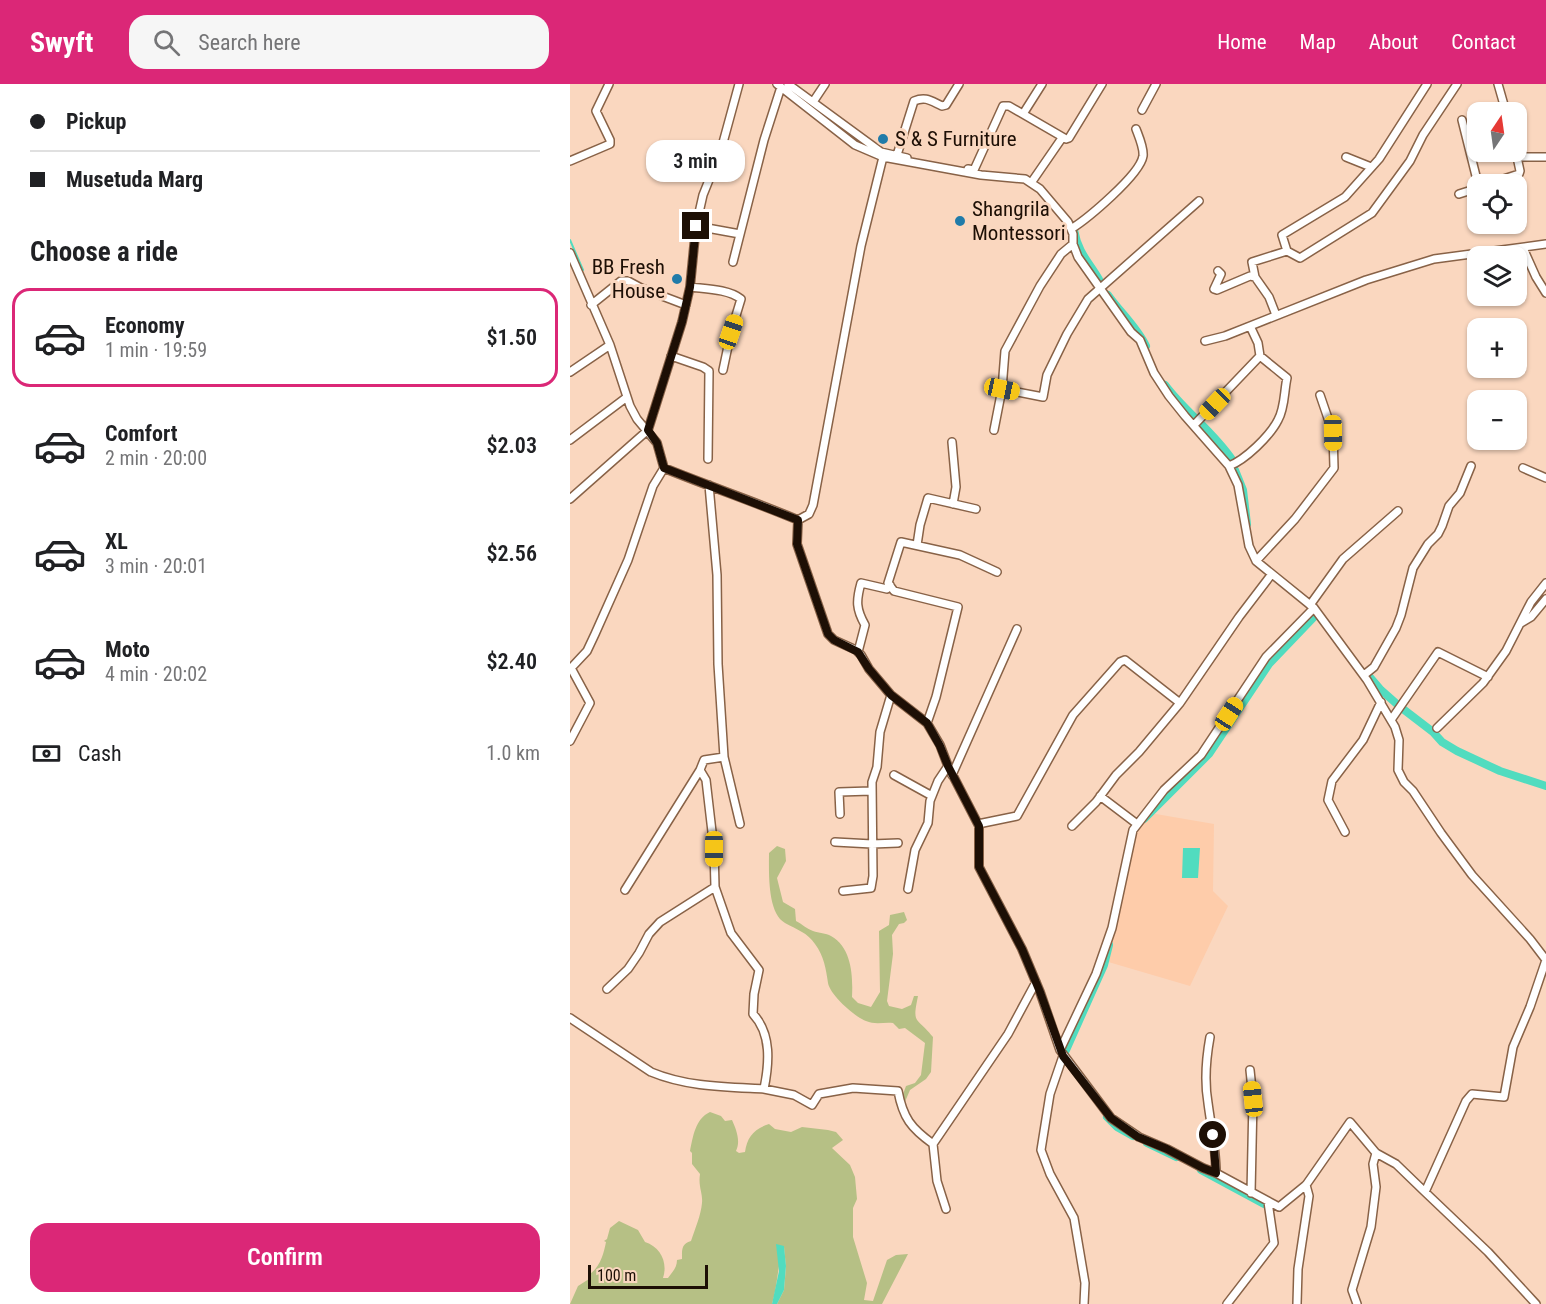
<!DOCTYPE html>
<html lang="en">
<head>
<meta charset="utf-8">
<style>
	:root { --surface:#fff; --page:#f6f6f6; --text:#202124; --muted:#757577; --line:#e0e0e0; --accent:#db2777 }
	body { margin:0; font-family:"Roboto Condensed",sans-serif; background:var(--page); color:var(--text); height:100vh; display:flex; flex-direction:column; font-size:22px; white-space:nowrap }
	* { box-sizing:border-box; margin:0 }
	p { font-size:20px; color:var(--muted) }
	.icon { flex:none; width:33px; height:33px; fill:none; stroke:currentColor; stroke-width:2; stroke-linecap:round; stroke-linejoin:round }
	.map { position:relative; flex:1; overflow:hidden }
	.side { display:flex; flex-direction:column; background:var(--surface); width:570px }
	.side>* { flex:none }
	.top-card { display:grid; align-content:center; height:132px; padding:0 30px; background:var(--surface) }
	.needle { width:39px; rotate:13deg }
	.controls { position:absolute; left:897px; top:18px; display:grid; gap:12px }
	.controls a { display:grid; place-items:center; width:60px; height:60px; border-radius:12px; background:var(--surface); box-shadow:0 2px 4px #0004; font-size:30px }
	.scale { position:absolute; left:18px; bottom:15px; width:120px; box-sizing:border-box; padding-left:6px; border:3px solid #1d0f05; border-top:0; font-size:16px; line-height:21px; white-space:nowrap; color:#1d0f05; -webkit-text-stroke:4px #fad7bf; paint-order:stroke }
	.end { position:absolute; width:27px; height:27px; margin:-14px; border:8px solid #1d0f05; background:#fff; box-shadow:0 0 0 3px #fff }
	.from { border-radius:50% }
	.bubble { position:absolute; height:42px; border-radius:18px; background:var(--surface); box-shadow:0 2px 4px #0004; font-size:20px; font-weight:600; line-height:42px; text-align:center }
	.car { position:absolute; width:18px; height:36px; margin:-18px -9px; border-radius:8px; box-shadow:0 0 4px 2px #0007; background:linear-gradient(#f5c518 24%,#345 0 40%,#f5c518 0 76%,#345 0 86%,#f5c518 0) }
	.top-card b { display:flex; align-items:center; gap:21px; height:57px; font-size:22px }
	.top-card b+b { border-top:2px solid var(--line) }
	.top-card i { width:15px; height:15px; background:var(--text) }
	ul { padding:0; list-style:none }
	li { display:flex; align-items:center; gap:18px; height:99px; margin:0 12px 9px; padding:0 18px; border:3px solid transparent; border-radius:18px }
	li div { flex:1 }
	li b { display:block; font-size:22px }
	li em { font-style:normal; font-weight:600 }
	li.on { border-color:var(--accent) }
	li>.icon { width:54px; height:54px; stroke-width:1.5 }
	h2 { padding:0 30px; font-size:27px; line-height:72px }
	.pay { display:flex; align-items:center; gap:15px; height:66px; padding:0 30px; font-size:22px }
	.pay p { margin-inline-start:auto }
	.primary-button { display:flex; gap:12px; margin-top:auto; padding:12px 30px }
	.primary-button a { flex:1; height:69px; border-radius:18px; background:var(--accent); color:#fff; font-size:24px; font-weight:600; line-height:69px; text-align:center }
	header { display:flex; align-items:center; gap:36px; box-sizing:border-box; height:84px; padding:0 30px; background:var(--accent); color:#fff }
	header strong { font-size:28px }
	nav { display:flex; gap:33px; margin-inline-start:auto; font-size:21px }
	.search { width:420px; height:54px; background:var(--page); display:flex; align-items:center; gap:15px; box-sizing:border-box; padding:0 21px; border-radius:18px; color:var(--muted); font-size:22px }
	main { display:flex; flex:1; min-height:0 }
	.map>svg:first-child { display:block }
	.built { fill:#feccaa }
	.green { fill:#b6c085 }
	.water { fill:#51dcbf }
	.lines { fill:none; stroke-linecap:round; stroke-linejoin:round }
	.stream { stroke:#51dcbf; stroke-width:2 }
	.canal { stroke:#51dcbf; stroke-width:8 }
	.minor-casing { stroke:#886247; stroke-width:10 }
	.minor { stroke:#fff; stroke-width:7 }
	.route { stroke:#1d0f05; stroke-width:8 }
	.poi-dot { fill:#207ba9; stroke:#fad7bf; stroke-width:2 }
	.labels { text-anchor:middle; stroke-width:6; stroke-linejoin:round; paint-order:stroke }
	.poi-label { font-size:21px; fill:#1d0f05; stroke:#fad7bf; text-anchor:start }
</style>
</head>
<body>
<header>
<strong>Swyft</strong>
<div class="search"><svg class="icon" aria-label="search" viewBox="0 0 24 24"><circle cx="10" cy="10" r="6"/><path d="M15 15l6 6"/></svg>Search here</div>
<nav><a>Home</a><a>Map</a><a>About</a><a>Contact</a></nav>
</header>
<main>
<section class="side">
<div class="top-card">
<b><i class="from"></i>Pickup</b>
<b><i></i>Musetuda Marg</b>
</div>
<h2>Choose a ride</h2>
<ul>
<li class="on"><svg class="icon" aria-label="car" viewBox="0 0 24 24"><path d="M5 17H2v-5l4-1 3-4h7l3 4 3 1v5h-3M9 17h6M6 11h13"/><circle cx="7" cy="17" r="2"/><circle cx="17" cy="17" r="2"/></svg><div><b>Economy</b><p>1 min · 19:59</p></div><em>$1.50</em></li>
<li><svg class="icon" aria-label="car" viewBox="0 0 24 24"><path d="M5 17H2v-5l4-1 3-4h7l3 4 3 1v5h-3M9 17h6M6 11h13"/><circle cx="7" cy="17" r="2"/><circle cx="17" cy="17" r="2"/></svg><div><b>Comfort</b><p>2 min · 20:00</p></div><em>$2.03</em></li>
<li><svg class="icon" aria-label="car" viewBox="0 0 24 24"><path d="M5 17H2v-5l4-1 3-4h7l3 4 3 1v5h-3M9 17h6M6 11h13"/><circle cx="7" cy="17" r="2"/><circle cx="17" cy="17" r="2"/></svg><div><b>XL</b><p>3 min · 20:01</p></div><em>$2.56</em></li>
<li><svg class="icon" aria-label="car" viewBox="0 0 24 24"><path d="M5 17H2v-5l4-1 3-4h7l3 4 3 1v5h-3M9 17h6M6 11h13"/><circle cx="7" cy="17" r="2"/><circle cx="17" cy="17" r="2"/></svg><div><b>Moto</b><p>4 min · 20:02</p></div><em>$2.40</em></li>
</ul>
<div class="pay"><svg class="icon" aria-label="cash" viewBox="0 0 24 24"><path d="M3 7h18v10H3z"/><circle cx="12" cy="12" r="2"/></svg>Cash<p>1.0 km</p></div>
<div class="primary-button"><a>Confirm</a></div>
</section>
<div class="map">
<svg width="976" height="1220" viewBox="0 0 976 1220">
	<rect width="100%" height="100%" fill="#fad7bf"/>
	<!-- built -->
	<path class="built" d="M 580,729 L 644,740 L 643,807 L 658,822 L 620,902 L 535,877 L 566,744 Z"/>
	<!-- green -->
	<path class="green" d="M 207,762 L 215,765 L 216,777 L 207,794 L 213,818 L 225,825 L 226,837 C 232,840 237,845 243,847 C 249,849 256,849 261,852 C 282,864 283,892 282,913 L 288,919 L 301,923 L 310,908 L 309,847 L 319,841 L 320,831 L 334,828 L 337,836 L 334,839 L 329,840 L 322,851 L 323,870 L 317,917 L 319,922 L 332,925 L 341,921 L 344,912 L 348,912 C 342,941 346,932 363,953 L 361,988 L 356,995 L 340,1006 L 334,1020 L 332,1013 L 336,1002 L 345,999 L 351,991 L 355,959 L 335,944 L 329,945 L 323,939 C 314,938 305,941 296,937 C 285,933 260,911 258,899 C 256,885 254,872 245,860 C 238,849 226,845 215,839 C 197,829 199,787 199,769 Z
		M 140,1028 L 151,1032 L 155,1037 L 162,1036 C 166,1045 171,1057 166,1067 L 169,1069 L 175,1068 C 177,1053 184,1045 199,1040 L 205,1045 L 221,1048 L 232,1043 L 258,1046 L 266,1048 L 273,1056 L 262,1064 L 280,1081 L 285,1093 L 287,1115 L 283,1124 L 283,1153 L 297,1199 L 294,1216 L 303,1217 L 317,1176 L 326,1171 L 338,1170 L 312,1220 L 207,1220 L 214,1206 L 216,1183 L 214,1163 C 207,1181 208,1201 202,1220 L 0,1220 L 8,1202 L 19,1195 L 20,1190 C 30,1183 34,1169 36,1158 L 34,1157 L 37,1155 L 40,1144 L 49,1137 L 68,1146 L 75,1158 C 91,1163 98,1179 93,1194 L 98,1194 C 102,1188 107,1184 107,1176 L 112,1175 C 112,1166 111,1160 121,1157 C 125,1145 131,1131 132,1119 C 133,1109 128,1103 130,1090 L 122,1080 L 122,1069 L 120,1067 C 123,1053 125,1035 140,1028 Z"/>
	<!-- water -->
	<path class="water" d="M 613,764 L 630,764 L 628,794 L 612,794 Z
		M 206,1160 L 214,1162 L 216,1182 L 214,1206 L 207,1220 L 202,1220 L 209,1187 Z"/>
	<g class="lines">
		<!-- stream -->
		<path class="stream" d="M 0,156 L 13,186"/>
		<!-- canal -->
		<path class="canal" d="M 504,146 C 509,172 520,178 531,199
			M 538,211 C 550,228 567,243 576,262
			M 595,301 C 615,328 644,348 663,377
			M 665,386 L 673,406 L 677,440
			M 799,592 L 811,606 L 828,621
			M 833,625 L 863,648 L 872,658 L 887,667 L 930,687 L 976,702
			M 574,735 L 639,670 L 699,580 L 743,534
			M 496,966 L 534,881 L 539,861
			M 537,1033 L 547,1043 L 563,1052
			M 577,1059 L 606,1073
			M 631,1086 L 694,1120"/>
		<!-- minor casing -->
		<g class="minor-casing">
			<path id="minor" d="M 218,0 L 311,68 L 337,74
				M 928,0 L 936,28
				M 243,18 L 255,0
				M 572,26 L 586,0
				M 453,30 L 472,0
				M 892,36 L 908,100
				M 946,68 L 947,73 L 976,73
				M 327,71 L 344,17 C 356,12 361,17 372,22 L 376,21 L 389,0
				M 313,73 L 411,91 L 455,95 L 470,105 L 498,138 L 503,150 L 503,160 L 508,173 L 561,248 L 570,256 L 584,289 L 599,312 L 615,332 L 659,382 L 668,401 L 679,462 L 686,477 L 744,524 L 797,596 L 825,643 L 829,656 L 828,686 L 834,698 L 843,707 L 871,749 L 902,791 L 960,855 L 976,876
				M 776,73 L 801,83
				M 0,77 L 40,60 L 40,56 L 26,27 L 39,0
				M 398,85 L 404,86 L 433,22 L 439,22 L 496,55 L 499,54 L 532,0
				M 461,99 L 492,54
				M 918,100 L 949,90 L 950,87 L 947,73
				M 889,110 L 908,104
				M 126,142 L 170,150
				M 501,145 C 517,135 570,91 573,72 C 574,64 569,53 566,45
				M 953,164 L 966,193 L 976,209
				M 717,167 L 712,151 L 775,113 L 809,75 L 857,0
				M 0,169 L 40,261 L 60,322 L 67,335 L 87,359 L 94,384 C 138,402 183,417 228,436 L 239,430 L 243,421 L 291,162 L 313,73 L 285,61 L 207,0
				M 163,178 L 194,56 L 211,3
				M 648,187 L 651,190 L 644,205 L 647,206 L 680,192 L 685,193
				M 120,203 C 136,205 158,205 171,215 L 161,248 L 153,286
				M 21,221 L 51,197 L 58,197 L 71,204 L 116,221
				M 706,231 L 699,213 L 685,193 L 682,178 L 717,167 L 730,174 L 802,129 L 840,77 L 853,51 L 887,0
				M 635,257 L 655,252 L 796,196 L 864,175 L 976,160
				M 101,272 L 133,283 L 139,287 L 138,375
				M 0,288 L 40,261
				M 432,305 L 435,267 L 470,202 L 491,170 L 503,160
				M 624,341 L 690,272 L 688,259 L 680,242
				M 424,346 L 432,305 L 473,313 L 477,291 L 497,250 L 518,215 L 629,117
				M 0,356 L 57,313
				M 382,358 L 386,403 L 383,420
				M 659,382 C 675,376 700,352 708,336 C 715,324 714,307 717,294 L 690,272
				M 953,384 L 976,394
				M 139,401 L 147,491 L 148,580 L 154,673 L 170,740
				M 0,415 L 78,346 L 112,238 L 120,203 L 126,142 L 133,111 L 151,66 L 169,0
				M 228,436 L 227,460 L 258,550 L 264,556 L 286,566 L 291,571 L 299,585 L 321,611 L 357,639 L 370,661 L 378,682 L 409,742 L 409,783 L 452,865 L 470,908 L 490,966 L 541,1034 L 569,1053 L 597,1065 L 633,1084 L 646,1089 L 709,1123 L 736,1101 L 780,1038 L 806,1069 L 826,1080 L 855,1108 L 896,1017 L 902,1010 L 934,1013 L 943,963 L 960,923 L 976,876
				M 347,461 L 350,441 L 358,414 L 406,425
				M 686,477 L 725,435 L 764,384 L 763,349 L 750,311
				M 740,521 L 773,475 L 828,427
				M 951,539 L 961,533 L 976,515
				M 288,568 L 295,541 C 286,525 286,517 291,499 L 317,505 L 320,501
				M 794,591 L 804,583 L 826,544 L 831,531 L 843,484 L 858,460 L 868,450 L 872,442 L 879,422 L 890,409 L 901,382
				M 821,636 L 868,568 L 918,593
				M 357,639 L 366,613 L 388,523 L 324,507 L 318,499 L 331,458 L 390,471 L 427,488
				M 867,644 L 913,599 L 936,567 L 961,518 L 976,499
				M 0,657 L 20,619 L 1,584 L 17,567 L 25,550 L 58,476 L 83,402 L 94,384
				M 324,691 L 362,712
				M 382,691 L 447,545
				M 530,712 L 567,740
				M 270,730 L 269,708 L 301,707
				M 408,740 L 447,732 L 503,631 L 550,578 L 555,576 L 610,619
				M 502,742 L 526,718 L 546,691 L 569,668 L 610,619 L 669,533 L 701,491
				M 775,748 L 758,716 L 762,697 L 793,656 L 811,618
				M 265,758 L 302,760 L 328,759
				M 338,805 L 345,766 L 358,739 L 360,717 L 368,697 L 378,682
				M 55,806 L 130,686
				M 273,807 L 301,804 L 303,792 L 302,698 L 307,683 L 310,648 L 321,611
				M 37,905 L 58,885 L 69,869 L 79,850 L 90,838 L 145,803 L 144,765 L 136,696 L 130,686 L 134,676 L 154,673
				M 0,934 L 81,988 C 117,1003 156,1003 194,1005 C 199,980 202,950 183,930 L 184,910 L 189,886 L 161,849 L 145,803
				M 640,953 C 636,975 634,996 638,1019 C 641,1042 646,1065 646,1089
				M 490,966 L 526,890 L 542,844 L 563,746 L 594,706 L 631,671 L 696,573 L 744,524
				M 493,972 L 480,1010 L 471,1066 L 480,1090 L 504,1134 L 515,1199 L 514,1220
				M 680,986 L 683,1015 L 681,1109
				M 194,1005 L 224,1011 L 242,1021 L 249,1010 L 283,1004 L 328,1007 C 333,1034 341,1044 363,1060 L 438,950 L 466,898
				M 363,1060 L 367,1097 L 376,1125
				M 855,1108 L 918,1168 L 966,1220
				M 657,1220 L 704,1159 L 698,1118
				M 727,1220 L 728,1185 L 739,1112 L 736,1101
				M 787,1220 L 782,1206 L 801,1143 L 806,1103 L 803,1080 L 806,1069"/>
		</g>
		<!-- minor -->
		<use href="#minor" class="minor"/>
	</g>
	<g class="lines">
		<!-- route -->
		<path class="route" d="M 126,142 L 120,203 L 112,238 L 78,346 L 87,359 L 94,384 L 228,436 L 227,460 L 258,550 L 264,556 L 288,568 L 299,585 L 321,611 L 357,639 L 370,662 L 378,682 L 409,742 L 409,783 L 452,865 L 470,908 L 493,972 L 541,1034 L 568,1053 L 597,1065 L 633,1084 L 646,1089 L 643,1051"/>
	</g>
	<!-- markers -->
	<g class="poi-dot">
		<circle cx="313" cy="55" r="6"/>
		<circle cx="390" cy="137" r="6"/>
		<circle cx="107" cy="195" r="6"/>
	</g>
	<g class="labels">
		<!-- poi labels -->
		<g class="poi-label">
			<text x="325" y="62">S &amp; S Furniture</text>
			<text x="402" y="132">Shangrila<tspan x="402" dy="24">Montessori</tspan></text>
			<text x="95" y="190" text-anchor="end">BB Fresh<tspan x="95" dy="24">House</tspan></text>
		</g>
	</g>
</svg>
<div class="controls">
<a><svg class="needle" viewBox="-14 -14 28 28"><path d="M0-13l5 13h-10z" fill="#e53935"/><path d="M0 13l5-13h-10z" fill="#757577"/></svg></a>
<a><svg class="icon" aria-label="locate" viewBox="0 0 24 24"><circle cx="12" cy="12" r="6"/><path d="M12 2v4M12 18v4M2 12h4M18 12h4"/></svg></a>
<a><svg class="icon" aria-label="layers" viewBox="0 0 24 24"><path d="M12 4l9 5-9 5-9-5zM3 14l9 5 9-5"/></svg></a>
<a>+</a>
<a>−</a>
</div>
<div class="scale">100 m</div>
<i class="end from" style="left:643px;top:1051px"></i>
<i class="end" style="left:126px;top:142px"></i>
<div class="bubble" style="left:76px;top:56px;width:99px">3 min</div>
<i class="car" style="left:161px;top:248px;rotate:19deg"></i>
<i class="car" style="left:432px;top:305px;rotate:102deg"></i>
<i class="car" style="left:645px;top:320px;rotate:224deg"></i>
<i class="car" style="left:763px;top:349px;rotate:179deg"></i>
<i class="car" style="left:659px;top:630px;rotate:33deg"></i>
<i class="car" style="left:144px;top:765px;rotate:180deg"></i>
<i class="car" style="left:683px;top:1015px;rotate:354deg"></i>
</div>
</main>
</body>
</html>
